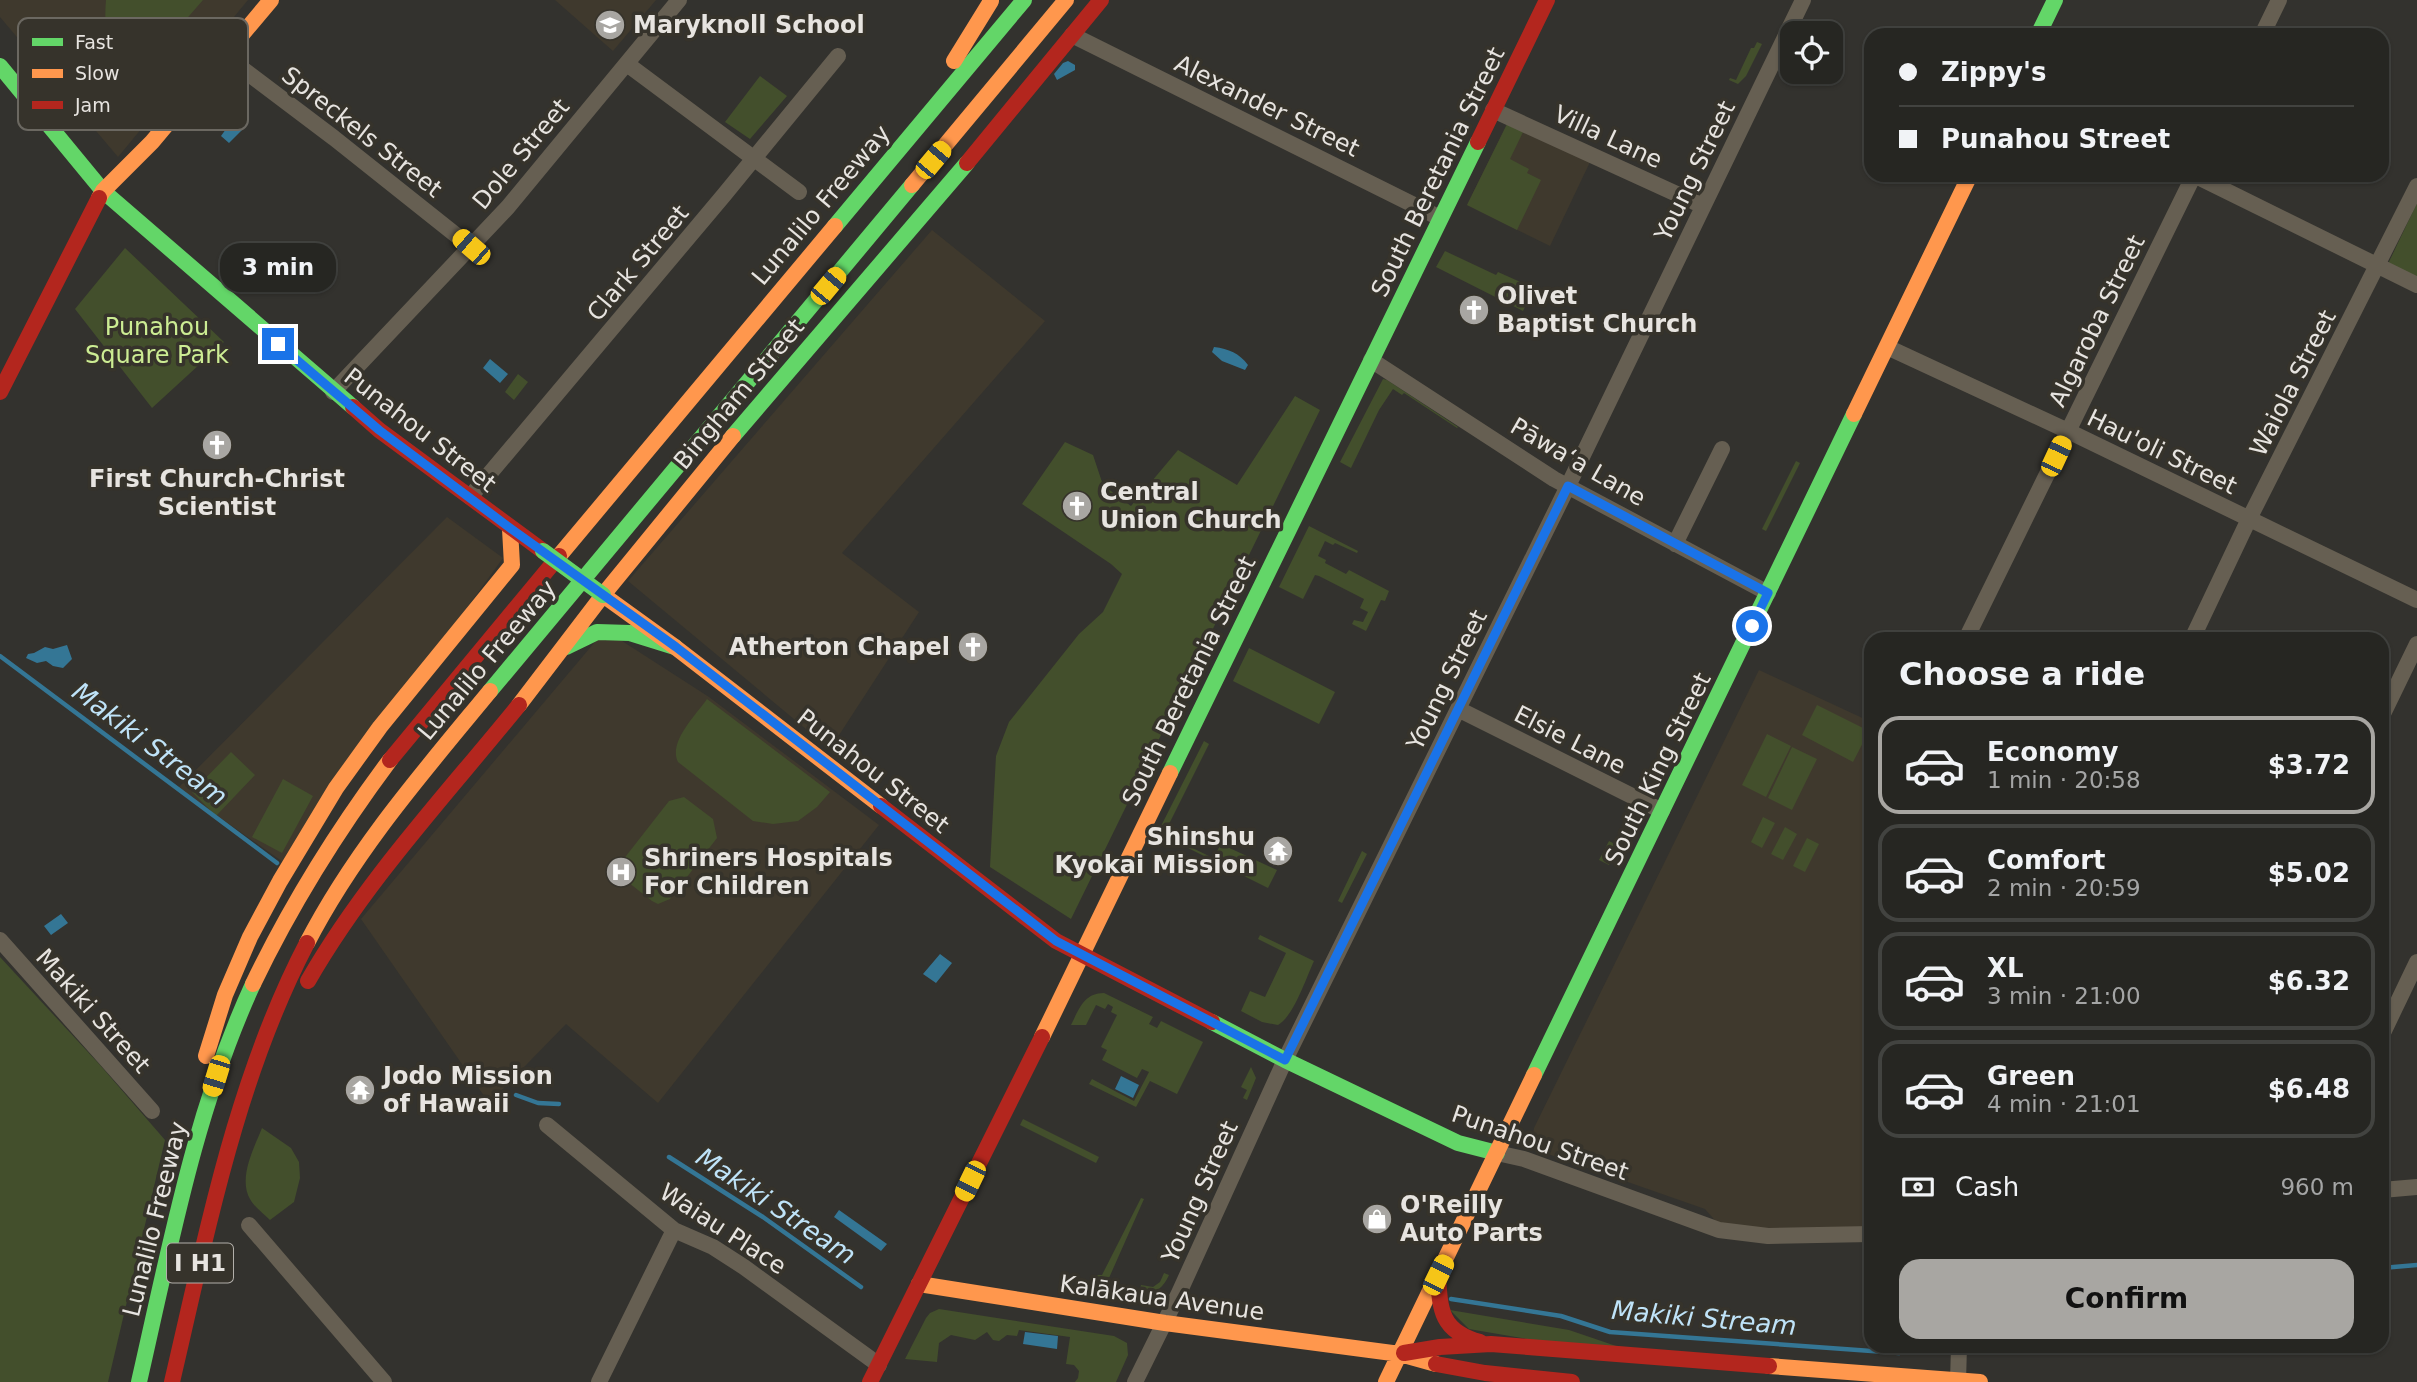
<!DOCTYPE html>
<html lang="en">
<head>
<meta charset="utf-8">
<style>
	:root { --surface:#262622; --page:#32322f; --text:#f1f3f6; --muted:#a4a5a5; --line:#424340; --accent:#a8a6a2 }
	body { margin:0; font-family:"DejaVu Sans",sans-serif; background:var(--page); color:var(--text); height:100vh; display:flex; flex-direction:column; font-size:26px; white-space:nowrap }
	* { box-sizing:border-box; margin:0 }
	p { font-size:23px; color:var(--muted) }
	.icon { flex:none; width:38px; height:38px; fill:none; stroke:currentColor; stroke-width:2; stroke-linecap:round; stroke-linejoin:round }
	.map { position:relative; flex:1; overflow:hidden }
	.details { position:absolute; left:1864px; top:632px; width:525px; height:721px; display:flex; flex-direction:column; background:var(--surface); border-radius:21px; box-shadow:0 2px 5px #0004,0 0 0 2px var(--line) }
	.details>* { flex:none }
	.top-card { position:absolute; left:1864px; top:28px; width:525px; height:154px; border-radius:21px; box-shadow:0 2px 5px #0004,0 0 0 2px var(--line); display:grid; align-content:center; height:154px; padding:0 35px; background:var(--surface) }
	.controls { position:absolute; left:1780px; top:21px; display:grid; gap:14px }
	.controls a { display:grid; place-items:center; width:63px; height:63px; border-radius:14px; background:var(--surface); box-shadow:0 2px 5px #0004,0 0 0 2px var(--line); font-size:35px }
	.end { position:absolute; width:32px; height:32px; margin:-16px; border:9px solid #1a73e8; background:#fff; box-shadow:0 0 0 4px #fff }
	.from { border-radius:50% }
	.bubble { position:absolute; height:49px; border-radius:21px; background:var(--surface); box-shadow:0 2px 5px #0004,0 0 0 2px var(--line); font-size:23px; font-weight:700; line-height:49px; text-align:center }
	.car { position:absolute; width:21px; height:42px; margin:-21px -10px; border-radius:9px; box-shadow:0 0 5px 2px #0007; background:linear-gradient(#f5c518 24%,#345 0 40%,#f5c518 0 76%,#345 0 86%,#f5c518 0) }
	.top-card b { display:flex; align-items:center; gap:24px; height:66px; font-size:26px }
	.top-card b+b { border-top:2px solid var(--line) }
	.top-card i { width:18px; height:18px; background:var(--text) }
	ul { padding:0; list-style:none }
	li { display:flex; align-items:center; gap:21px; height:98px; margin:0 14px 10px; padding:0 21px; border:4px solid var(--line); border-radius:21px }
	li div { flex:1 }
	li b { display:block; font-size:26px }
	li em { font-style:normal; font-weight:700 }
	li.active { border-color:var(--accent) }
	li>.icon { width:63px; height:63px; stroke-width:1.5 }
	h2 { padding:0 35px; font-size:32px; line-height:84px }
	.pay { display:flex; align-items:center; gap:18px; height:77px; padding:0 35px; font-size:26px }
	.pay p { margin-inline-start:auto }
	.cta { display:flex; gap:14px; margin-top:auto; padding:14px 35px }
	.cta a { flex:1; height:80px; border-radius:21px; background:var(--accent); color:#111; font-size:28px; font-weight:700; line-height:80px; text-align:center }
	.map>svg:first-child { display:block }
	.built { fill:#3f392d }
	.green { fill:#434f2c }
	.water { fill:#347695 }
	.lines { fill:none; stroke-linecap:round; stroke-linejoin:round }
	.stream { stroke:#347695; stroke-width:4.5 }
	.street { stroke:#665f52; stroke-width:16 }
	.fast { stroke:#63d668; stroke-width:16 }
	.slow { stroke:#ff974d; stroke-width:16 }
	.jam { stroke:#b3261e; stroke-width:16 }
	.fast-bridge { stroke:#63d668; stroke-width:16 }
	.route { stroke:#1a73e8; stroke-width:9 }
	.labels { text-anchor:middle; stroke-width:7; stroke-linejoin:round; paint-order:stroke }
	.shield { fill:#36332b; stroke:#b2afaa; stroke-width:2 }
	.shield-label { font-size:23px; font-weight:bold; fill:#e7e4e0 }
	.poi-label { font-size:24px; font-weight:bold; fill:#e7e4e0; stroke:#36332b; text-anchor:start }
	.street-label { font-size:24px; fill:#e7e4e0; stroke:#36332b }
	.park-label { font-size:24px; fill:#ccec93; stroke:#36332b }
	.water-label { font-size:26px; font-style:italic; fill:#bfe3f8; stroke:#36332b }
	.key { fill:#36332b; stroke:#6b6861; stroke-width:2 }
	.key-label { font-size:19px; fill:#e7e4e0 }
</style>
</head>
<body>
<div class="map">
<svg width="2417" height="1382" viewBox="0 0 2417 1382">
	<rect width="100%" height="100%" fill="#33322e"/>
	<!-- built -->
	<path class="built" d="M 0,0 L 248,0 L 118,157 L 0,17 Z
		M 555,0 L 656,0 L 613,51 Z
		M 1508,122 L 1590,162 L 1550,246 L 1467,205 Z
		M 932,230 L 1045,321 L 842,553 L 919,612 L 830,749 L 628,581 Z
		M 447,517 L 503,558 L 283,862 L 178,788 Z
		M 605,630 L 709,697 L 879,825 L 658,1103 L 566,1024 L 489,1103 L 361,919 Z
		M 1759,670 L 1871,722 L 1871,1227 L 1764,1230 L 1719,1225 L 1705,1209 L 1542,1152 L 1532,1142 L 1534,1128 Z"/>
	<!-- green -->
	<path class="green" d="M 106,0 L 203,0 L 127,87 C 110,55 103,36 106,0 Z
		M 1757,42 L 1762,44 L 1746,76 L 1738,84 L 1729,80 L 1730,78 L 1736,80 L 1751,48 L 1754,48 Z
		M 760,76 L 787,96 L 750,139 L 725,122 Z
		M 1508,122 L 1524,130 L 1510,159 L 1529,169 L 1527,173 L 1541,180 L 1517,230 L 1467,205 Z
		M 2417,203 L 2417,281 L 2387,266 Z
		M 125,248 L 224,342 L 152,408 L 75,309 Z
		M 1445,251 L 1496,275 L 1498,272 L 1534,288 L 1523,311 L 1436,267 Z
		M 518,374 L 528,382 L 514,400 L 505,392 Z
		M 1383,379 L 1387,380 L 1458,427 L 1457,428 L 1404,393 L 1402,395 L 1393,389 L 1379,410 L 1351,468 L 1340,462 Z
		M 1295,396 L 1320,410 L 1071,919 L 990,867 L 996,756 L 1009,722 L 1079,634 L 1103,612 L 1122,574 L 1111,564 L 1022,504 L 1065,442 L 1093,455 L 1103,485 L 1131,506 L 1178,450 L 1237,485 Z
		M 1796,461 L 1800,463 L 1766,531 L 1762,529 Z
		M 1309,526 L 1358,551 L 1357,553 L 1335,543 L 1333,545 L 1325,541 L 1318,556 L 1326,560 L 1325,563 L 1346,574 L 1349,570 L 1389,591 L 1385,601 L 1381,600 L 1366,631 L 1352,624 L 1354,620 L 1363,622 L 1368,612 L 1360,608 L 1364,599 L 1319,576 L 1315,575 L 1303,599 L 1279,587 Z
		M 1249,648 L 1335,692 L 1319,724 L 1233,681 Z
		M 707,699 L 830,792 L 817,807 L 798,821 L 773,824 L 753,821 L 678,762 C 668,742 696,715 707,699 Z
		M 1817,705 L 1869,731 L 1853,762 L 1802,735 Z
		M 1767,734 L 1791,746 L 1766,797 L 1742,785 Z
		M 1204,741 L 1209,744 L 1164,834 L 1213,858 L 1221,844 L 1277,870 L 1268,888 L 1162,835 L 1159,830 Z
		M 1792,747 L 1817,759 L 1792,810 L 1768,798 Z
		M 231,752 L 255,775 L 216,816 L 192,792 Z
		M 283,779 L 313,796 L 282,853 L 252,837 Z
		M 684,797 L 713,819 L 717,838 L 670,899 L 658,904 L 652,901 L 624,879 L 620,875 L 619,865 L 669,801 Z
		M 1763,817 L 1775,823 L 1762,848 L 1751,842 Z
		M 1785,827 L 1797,834 L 1783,860 L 1771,854 Z
		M 1807,838 L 1819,844 L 1805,872 L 1793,866 Z
		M 1609,841 L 1619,846 L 1609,865 L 1599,860 Z
		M 1362,851 L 1367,854 L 1342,903 L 1338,901 Z
		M 1260,935 L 1314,961 C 1306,978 1294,1016 1278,1025 L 1262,1022 L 1241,1011 L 1250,991 L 1265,997 L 1286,953 L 1258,939 Z
		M 0,957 L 100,1065 L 165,1140 L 108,1382 L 0,1382 Z
		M 1104,993 L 1153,1017 L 1149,1024 L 1157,1028 L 1161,1021 L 1203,1042 L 1177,1094 L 1150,1081 L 1136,1107 L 1089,1084 L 1092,1079 L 1134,1101 L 1149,1072 L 1142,1069 L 1137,1078 L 1102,1060 L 1107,1050 L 1101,1047 L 1117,1015 L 1111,1012 L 1113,1007 L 1108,1004 L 1105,1009 L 1096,1005 L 1086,1025 L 1071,1025 C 1079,1009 1084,993 1104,993 Z
		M 1251,1067 L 1256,1078 L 1247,1100 L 1243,1098 L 1247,1090 L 1241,1087 Z
		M 1023,1119 L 1099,1157 L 1096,1163 L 1020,1125 Z
		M 262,1128 L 291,1148 L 299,1162 L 300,1178 L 294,1202 L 270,1220 C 264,1214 254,1207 250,1199 C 238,1178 254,1148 262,1128 Z
		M 1141,1198 L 1144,1199 L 1105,1287 L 1090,1285 L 1091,1275 L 1102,1275 Z
		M 1186,1216 L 1194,1219 L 1181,1249 L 1172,1245 Z
		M 1164,1273 L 1169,1275 C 1162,1290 1155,1294 1139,1292 L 1141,1285 L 1153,1287 L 1160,1282 Z
		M 939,1309 L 1114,1336 L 1127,1343 L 1128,1355 L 1116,1382 L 1075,1382 L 1078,1378 L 1079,1371 L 1074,1365 L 1066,1364 L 1070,1337 L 1019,1330 L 1017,1336 L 1007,1335 L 999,1341 L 993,1340 L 987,1332 L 975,1340 L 951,1335 L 939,1343 L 937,1362 L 905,1359 L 926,1318 L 930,1313 Z
		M 1450,1310 L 1569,1330 L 1622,1348 L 1539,1341 L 1469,1329 Z"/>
	<!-- water -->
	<path class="water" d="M 1068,61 L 1075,65 L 1075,70 L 1057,80 L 1054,74 L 1063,63 Z
		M 237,121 L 245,127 L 229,143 L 221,136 L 231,122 Z
		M 1214,347 C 1229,349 1239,353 1248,365 L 1245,370 L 1222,361 L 1212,352 Z
		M 490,359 L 508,374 L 500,383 L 483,368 Z
		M 67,645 L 72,659 L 63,668 L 53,666 L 46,661 L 37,663 L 26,658 L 28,654 L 34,653 L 45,647 L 53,649 Z
		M 61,914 L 68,923 L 51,935 L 44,926 Z
		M 940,954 L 952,963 L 936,983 L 923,974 Z
		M 1121,1076 L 1139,1085 L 1133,1098 L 1115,1089 Z
		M 839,1210 L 887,1244 L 881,1251 L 834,1217 Z
		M 1025,1332 L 1058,1336 L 1057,1349 L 1023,1344 Z"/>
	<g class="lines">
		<!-- stream -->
		<path class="stream" d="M 0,656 L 277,863
			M 516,1095 L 538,1103 L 559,1104
			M 669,1157 L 763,1217 L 861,1287
			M 2382,1268 L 2417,1265
			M 1451,1299 L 1561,1316 L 1610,1332 L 1899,1353 L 1912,1346"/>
		<!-- street -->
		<path class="street" d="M 1072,35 L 1440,218
			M 2262,35 L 2279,0
			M 224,55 L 334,138 L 471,247
			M 627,64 L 799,192
			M 1493,110 L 1703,206
			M 2194,175 L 2417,285
			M 1887,347 L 2068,431 L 2417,600
			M 1371,360 L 1554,479 L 1768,593
			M 333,392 L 508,207 L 679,0
			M 470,497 L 724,195 L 838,56
			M 1675,544 L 1722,449
			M 1966,639 L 2194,175
			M 2192,639 L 2249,519 L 2417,186
			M 1458,709 L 1662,811
			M 2382,716 L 2417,644
			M 0,940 L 152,1111
			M 2382,1035 L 2417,962
			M 547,1125 L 674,1230 L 713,1247 L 744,1267 L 879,1365
			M 1497,1153 L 1524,1159 L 1719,1230 L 1768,1236 L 1871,1234
			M 2382,1190 L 2417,1187
			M 249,1225 L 384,1382
			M 599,1382 L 674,1230
			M 1135,1382 L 1179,1293 L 1285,1060 L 1568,486 L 1803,0
			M 1958,1382 L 1959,1346"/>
		<!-- fast -->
		<path class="fast" d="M 2038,35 L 2055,0
			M 0,66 L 103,191 L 353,407
			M 835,226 L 1024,0
			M 733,436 L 967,163
			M 566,647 L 597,632 L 630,633 L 675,647
			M 490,691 L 912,185
			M 1170,773 L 1478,142
			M 1212,1022 L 1285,1060 L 1458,1143 L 1497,1153
			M 1534,1075 L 1854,414
			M 139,1382 C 170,1247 195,1110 253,984"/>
		<!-- slow -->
		<path class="slow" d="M 954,61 L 991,1
			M 912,185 L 1066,0
			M 99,198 L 103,191 L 152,142 L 271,0
			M 1854,414 L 1970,175
			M 733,436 L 603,595 L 675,647 L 881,806
			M 559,556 L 835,226
			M 519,705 L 603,595
			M 307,943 C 355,850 424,771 490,691
			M 253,984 C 291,905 337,831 390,760
			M 1042,1037 L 1170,773
			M 206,1056 L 225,995 L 250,937 L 280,881 L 336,788 L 380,727 L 512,565 L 510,529
			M 919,1284 L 1165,1323 L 1400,1354 L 1436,1364
			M 1769,1366 L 1980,1382
			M 1386,1382 L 1534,1075"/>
		<!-- jam -->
		<path class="jam" d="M 1478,142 L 1547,0
			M 967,163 L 1101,0
			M 0,392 L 99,198
			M 353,407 L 379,430 L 543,551
			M 390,760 L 559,556
			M 881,806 L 1056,941 L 1212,1022
			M 308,981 C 366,880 446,795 519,705
			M 1438,1275 C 1440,1311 1441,1331 1480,1342
			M 1404,1353 L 1440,1347 L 1491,1344 L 1769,1366
			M 1436,1364 L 1485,1373 L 1572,1382
			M 172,1382 C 207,1233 236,1079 307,943
			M 870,1382 L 1042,1037"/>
		<!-- fast-bridge -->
		<path class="fast-bridge" d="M 543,551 L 603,595"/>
	</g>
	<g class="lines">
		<!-- route -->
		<path class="route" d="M 278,344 L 379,430 L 510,528 L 676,647 L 1056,941 L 1285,1060 L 1568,486 L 1768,593 L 1752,626"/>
	</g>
	<!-- icons -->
	<defs>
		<g id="school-disc" transform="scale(1.575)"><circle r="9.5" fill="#a8a6a2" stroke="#36332b"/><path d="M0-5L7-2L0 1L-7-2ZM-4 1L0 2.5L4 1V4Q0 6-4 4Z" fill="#fff"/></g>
		<g id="church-disc" transform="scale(1.575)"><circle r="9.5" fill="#a8a6a2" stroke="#36332b"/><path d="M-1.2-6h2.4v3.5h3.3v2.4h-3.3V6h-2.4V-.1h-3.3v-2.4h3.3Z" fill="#fff"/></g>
		<g id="temple-disc" transform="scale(1.575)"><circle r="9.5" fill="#a8a6a2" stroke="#36332b"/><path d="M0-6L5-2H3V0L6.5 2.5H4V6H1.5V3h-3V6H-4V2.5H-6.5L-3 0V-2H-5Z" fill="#fff"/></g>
		<g id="hospital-disc" transform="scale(1.575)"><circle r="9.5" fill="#a8a6a2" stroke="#36332b"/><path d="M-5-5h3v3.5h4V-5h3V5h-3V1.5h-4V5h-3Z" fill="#fff"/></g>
		<g id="shop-disc" transform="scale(1.575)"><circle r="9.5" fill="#a8a6a2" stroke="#36332b"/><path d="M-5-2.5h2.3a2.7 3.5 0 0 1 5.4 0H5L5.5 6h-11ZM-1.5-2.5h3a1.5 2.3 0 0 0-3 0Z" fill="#fff"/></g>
	</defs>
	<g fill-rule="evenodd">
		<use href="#school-disc" x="610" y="25"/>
		<use href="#church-disc" x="1474" y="310"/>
		<use href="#church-disc" x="217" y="445"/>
		<use href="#church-disc" x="1077" y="506"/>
		<use href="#church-disc" x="973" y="647"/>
		<use href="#temple-disc" x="1278" y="851"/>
		<use href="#hospital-disc" x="621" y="872"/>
		<use href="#temple-disc" x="360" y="1090"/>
		<use href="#shop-disc" x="1377" y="1219"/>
	</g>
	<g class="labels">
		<!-- shield labels -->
		<rect class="shield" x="167" y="1243.5" width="66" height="39" rx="5"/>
		<g class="shield-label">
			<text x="200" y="1271">I H1</text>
		</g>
		<!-- poi labels -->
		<g class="poi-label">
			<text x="633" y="33">Maryknoll School</text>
			<text x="1497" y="304">Olivet<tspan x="1497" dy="28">Baptist Church</tspan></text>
			<text x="217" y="487" text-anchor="middle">First Church-Christ<tspan x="217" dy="28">Scientist</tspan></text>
			<text x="1100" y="500">Central<tspan x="1100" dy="28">Union Church</tspan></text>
			<text x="950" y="655" text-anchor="end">Atherton Chapel</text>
			<text x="1255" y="845" text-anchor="end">Shinshu<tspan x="1255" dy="28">Kyokai Mission</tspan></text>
			<text x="644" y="866">Shriners Hospitals<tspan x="644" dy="28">For Children</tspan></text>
			<text x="383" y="1084">Jodo Mission<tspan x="383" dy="28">of Hawaii</tspan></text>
			<text x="1400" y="1213">O'Reilly<tspan x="1400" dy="28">Auto Parts</tspan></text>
		</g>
		<!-- street labels -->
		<g class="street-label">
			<text transform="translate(1267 106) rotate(26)" y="8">Alexander Street</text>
			<text transform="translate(362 132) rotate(38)" y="8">Spreckels Street</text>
			<text transform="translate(1608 137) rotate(25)" y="8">Villa Lane</text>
			<text transform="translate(521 154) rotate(-50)" y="8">Dole Street</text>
			<text transform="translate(1695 171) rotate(-64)" y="8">Young Street</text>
			<text transform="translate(1438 172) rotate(-64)" y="8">South Beretania Street</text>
			<text transform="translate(821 205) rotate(-50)" y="8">Lunalilo Freeway</text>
			<text transform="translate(638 263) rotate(-50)" y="8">Clark Street</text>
			<text transform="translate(2097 321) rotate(-64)" y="8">Algaroba Street</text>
			<text transform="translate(2293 383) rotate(-63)" y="8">Waiola Street</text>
			<text transform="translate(739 394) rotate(-50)" y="8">Bingham Street</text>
			<text transform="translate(420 430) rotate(38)" y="8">Punahou Street</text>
			<text transform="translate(2162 452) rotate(26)" y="8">Hau'oli Street</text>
			<text transform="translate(1578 462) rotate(30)" y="8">Pāwaʻa Lane</text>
			<text transform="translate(487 660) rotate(-50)" y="8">Lunalilo Freeway</text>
			<text transform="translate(1447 680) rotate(-64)" y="8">Young Street</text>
			<text transform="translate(1189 681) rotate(-64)" y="8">South Beretania Street</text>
			<text transform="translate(1570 740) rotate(27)" y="8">Elsie Lane</text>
			<text transform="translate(1658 769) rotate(-64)" y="8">South King Street</text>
			<text transform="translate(873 771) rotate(38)" y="8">Punahou Street</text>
			<text transform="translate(93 1011) rotate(48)" y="8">Makiki Street</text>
			<text transform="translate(1540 1143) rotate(19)" y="8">Punahou Street</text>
			<text transform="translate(1200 1192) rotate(-66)" y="8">Young Street</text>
			<text transform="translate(155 1219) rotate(-76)" y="8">Lunalilo Freeway</text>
			<text transform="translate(723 1229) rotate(33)" y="8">Waiau Place</text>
			<text transform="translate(1162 1298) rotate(8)" y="8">Kalākaua Avenue</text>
		</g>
		<!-- park labels -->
		<g class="park-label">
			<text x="157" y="335">Punahou<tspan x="157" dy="28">Square Park</tspan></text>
		</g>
		<!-- water labels -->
		<g class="water-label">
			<text transform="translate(150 744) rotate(37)" y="9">Makiki Stream</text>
			<text transform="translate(776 1206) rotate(34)" y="9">Makiki Stream</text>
			<text transform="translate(1704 1318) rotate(5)" y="9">Makiki Stream</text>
		</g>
	</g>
	<!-- legend -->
	<rect x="18" y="18" width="230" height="112" rx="10" class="key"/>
	<rect x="32" y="38" width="31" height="8" fill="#63d668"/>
	<rect x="32" y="69" width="31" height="9" fill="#ff974d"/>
	<rect x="32" y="101" width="31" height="8" fill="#b3261e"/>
	<g class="key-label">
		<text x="75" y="49">Fast</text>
		<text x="75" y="80">Slow</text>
		<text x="75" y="112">Jam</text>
	</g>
</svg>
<div class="controls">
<a><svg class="icon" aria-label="locate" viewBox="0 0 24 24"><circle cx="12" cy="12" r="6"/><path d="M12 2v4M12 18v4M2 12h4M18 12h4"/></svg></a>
</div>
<i class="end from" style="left:1752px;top:626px"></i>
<i class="end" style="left:278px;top:344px"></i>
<div class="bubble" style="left:220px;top:243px;width:116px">3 min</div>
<i class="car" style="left:933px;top:160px;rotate:40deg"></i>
<i class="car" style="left:471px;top:247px;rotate:311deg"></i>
<i class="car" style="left:828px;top:286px;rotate:40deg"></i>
<i class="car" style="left:2056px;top:456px;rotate:25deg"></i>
<i class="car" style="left:216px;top:1076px;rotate:197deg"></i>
<i class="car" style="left:970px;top:1181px;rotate:206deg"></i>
<i class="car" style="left:1438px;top:1275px;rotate:26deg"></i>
<div class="top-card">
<b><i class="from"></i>Zippy's</b>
<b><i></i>Punahou Street</b>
</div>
<section class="details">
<h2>Choose a ride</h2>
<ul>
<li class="active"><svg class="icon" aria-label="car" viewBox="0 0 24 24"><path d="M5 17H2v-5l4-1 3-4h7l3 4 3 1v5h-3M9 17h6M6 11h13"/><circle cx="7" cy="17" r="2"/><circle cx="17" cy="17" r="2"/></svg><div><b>Economy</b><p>1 min · 20:58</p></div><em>$3.72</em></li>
<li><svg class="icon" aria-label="car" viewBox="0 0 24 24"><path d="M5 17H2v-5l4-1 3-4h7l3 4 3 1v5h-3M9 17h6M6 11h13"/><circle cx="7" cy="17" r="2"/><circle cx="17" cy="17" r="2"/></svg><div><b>Comfort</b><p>2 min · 20:59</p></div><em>$5.02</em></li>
<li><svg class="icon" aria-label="car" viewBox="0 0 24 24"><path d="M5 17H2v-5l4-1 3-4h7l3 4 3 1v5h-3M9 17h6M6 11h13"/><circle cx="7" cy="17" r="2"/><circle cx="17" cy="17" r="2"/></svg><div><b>XL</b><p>3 min · 21:00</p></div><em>$6.32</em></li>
<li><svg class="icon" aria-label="car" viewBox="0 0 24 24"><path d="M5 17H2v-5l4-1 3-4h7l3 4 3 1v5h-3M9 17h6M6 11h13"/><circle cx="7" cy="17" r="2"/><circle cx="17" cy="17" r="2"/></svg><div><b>Green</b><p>4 min · 21:01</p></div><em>$6.48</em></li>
</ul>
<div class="pay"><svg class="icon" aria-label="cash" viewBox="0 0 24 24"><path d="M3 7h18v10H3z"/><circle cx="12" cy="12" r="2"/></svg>Cash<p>960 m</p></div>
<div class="cta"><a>Confirm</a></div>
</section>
</div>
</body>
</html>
